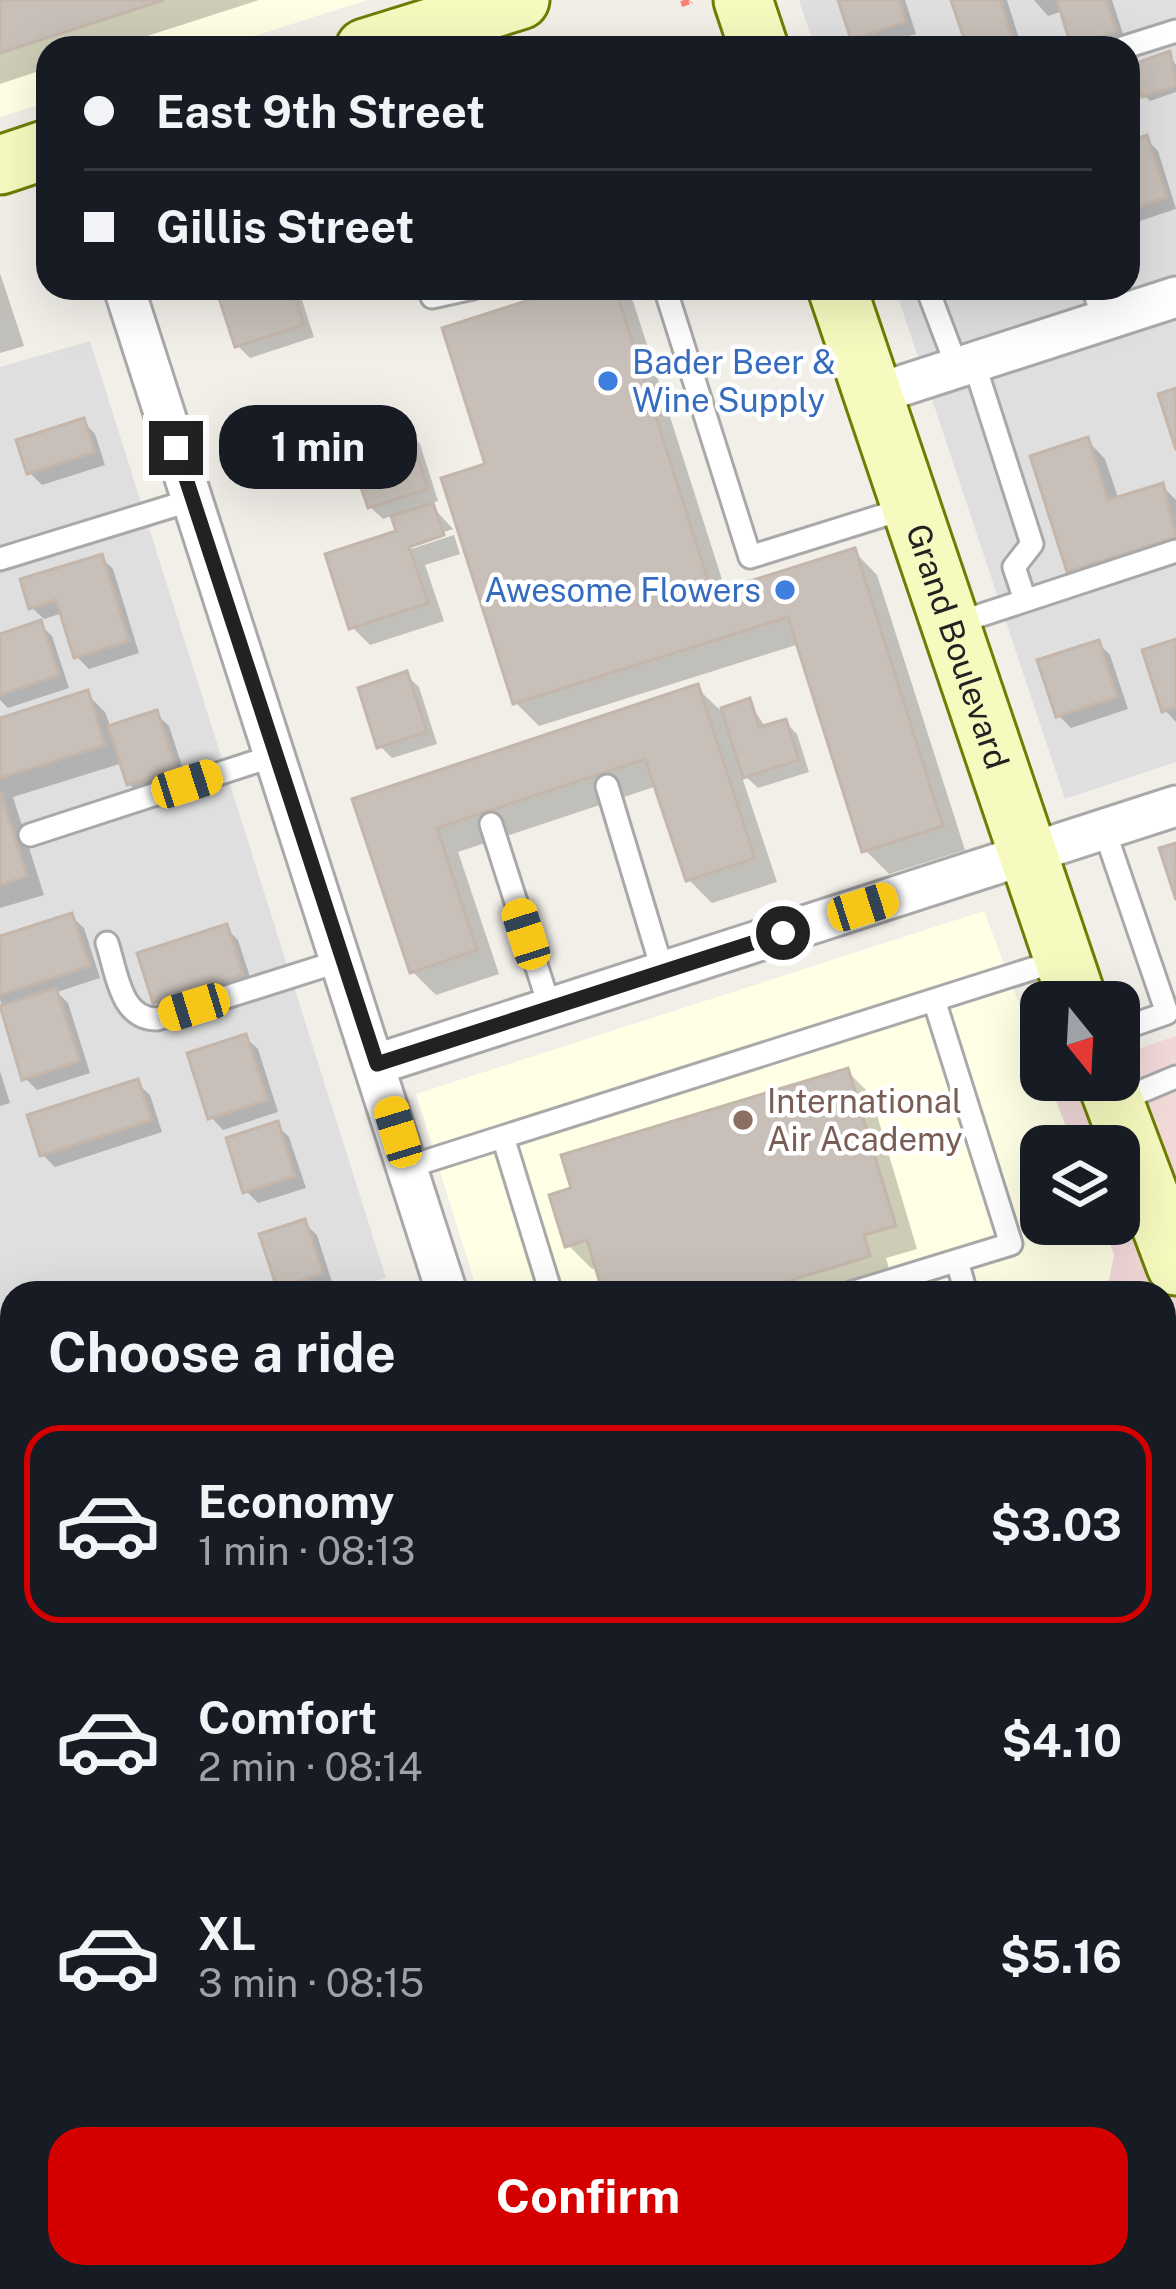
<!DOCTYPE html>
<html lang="en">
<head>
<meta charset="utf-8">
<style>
	:root { --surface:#171b24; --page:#242831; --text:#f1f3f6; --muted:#9ea1a6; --line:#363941; --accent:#d40000 }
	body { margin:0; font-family:"Public Sans",sans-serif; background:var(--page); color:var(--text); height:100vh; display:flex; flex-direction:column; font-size:45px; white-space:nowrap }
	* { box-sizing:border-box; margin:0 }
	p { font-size:39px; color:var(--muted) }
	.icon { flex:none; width:66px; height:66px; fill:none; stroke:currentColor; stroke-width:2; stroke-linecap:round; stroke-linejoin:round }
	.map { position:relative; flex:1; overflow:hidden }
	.side { position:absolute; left:0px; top:1281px; width:1176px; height:1008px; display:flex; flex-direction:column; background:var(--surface); border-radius:36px 36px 0 0; box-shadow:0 12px 48px #0002 }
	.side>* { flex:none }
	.hud { position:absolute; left:36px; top:36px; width:1104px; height:264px; border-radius:36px; box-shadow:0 12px 48px #0002; display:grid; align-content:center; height:264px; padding:0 48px; background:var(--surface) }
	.needle { width:78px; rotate:162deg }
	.fabs { position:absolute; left:1020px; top:981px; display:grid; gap:24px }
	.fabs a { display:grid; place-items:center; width:120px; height:120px; border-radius:24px; background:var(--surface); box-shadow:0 12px 48px #0002; font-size:60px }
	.end { position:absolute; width:54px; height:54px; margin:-27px; border:15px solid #222; background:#fff; box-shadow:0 0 0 6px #fff }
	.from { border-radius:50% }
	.bubble { position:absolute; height:84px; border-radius:36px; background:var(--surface); box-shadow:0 12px 48px #0002; font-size:39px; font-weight:700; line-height:84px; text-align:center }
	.car { position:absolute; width:36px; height:72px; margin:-36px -18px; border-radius:15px; box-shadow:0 0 9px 3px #0007; background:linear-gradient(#f5c518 24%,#345 0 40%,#f5c518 0 76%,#345 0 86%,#f5c518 0) }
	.hud b { display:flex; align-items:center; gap:42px; height:114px; font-size:45px }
	.hud b+b { border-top:3px solid var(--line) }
	.hud i { width:30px; height:30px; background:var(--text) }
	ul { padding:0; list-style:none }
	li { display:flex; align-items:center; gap:36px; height:198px; margin:0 24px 18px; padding:0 24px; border:6px solid transparent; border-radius:36px }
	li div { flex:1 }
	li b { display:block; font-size:45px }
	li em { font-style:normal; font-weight:700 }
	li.selected { border-color:var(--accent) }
	li>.icon { width:108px; height:108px; stroke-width:1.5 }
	h2 { padding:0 48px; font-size:54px; line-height:144px }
	.cta { display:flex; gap:24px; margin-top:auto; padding:24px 48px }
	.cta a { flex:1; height:138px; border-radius:36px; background:var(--accent); color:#fff; font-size:48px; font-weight:700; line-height:138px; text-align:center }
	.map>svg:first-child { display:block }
	.residential { fill:#e0dfdf }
	.commercial { fill:#f2dad9 }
	.education { fill:#ffffe5 }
	.shadow { fill:#0003 }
	.building { fill:#c7bfb8; stroke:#c4b6ab; stroke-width:3 }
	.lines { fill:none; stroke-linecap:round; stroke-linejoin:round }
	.lane-casing { stroke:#a9a9a9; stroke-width:27 }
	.street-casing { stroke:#a9a9a9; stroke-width:45 }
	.secondary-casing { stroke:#707d05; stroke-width:63 }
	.path { stroke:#fa8072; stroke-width:8; stroke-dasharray:6 6; stroke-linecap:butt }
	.lane { stroke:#fff; stroke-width:21 }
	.street { stroke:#fff; stroke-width:39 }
	.secondary { stroke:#f7fabf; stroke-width:57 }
	.route { stroke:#222; stroke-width:15 }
	.shop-dot { fill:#3f7fe0; stroke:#fff; stroke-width:4.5 }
	.education-dot { fill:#8d6e63; stroke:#fff; stroke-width:4.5 }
	.labels { text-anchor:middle; stroke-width:9; stroke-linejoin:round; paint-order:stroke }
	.shop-label { font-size:33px; fill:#366cbe; stroke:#fff; text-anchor:start }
	.street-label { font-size:33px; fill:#222; stroke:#fff }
	.education-label { font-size:33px; fill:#785e54; stroke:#fff; text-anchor:start }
</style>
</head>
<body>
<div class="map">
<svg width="1176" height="2289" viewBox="0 0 1176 2289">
	<rect width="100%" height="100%" fill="#f2efe9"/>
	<!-- residential -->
	<path class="residential" d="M 799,0 L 1176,0 L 1176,762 L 1065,799 L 895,288 L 1128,288 L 1128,48 L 815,48 Z
		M 90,341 L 386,1278 L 336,1293 L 12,1293 L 12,1613 L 0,1616 L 0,367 Z
		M 1176,1706 L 1176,2289 L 0,2289 L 0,1751 L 12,1747 L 12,2277 L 1164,2277 L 1164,1709 Z"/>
	<!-- commercial -->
	<path class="commercial" d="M 1176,1036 L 1176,1706 L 1164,1709 L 1164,1293 L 1091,1293 L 1109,1279 L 1114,1255 L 1102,1224 L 1119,1224 L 1119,1146 L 1073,1146 L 1048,1080 L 1119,1080 L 1119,1055 Z"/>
	<!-- education -->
	<path class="education" d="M 0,0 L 367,0 L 217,48 L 48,48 L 48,102 L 0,117 Z
		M 984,911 L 1041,1062 L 1041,1080 L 1048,1080 L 1073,1146 L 1041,1146 L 1041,1224 L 1102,1224 L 1114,1255 L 1109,1279 L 1091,1293 L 478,1293 L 416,1094 Z"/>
	<!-- shadow -->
	<path class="shadow" d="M 0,0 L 259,0 L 110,48 L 48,48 L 48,68 L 0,84 Z
		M 841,0 L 905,0 L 916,34 L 863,48 L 853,39 Z
		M 954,0 L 1007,0 L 1022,48 L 970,48 Z
		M 1034,0 L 1112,0 L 1126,43 L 1078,48 L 1063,11 L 1048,16 Z
		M 681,40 L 687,48 L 656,48 Z
		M 1169,55 L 1176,65 L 1176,92 L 1150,101 L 1145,96 Z
		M 1146,139 L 1158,151 L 1176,209 L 1128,225 L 1128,145 Z
		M 0,273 L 24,346 L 0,353 Z
		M 240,288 L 298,288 L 314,337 L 250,358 L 238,346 Z
		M 575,288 L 620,288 L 633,301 L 726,592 L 854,551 L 877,575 L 965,850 L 889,874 L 865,850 L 799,644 L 539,726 L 516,703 L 489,466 Z
		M 83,421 L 95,434 L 105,465 L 42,485 L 30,473 Z
		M 408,432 L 420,444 L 438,501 L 430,504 L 453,529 L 411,543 L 411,549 L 454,535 L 460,554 L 425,565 L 444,621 L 370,645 L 352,627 L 400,533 L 394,515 L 383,519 L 370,507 Z
		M 1087,440 L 1105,459 L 1119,500 L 1162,486 L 1176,500 L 1176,561 L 1088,589 L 1070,571 Z
		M 101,557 L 113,569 L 139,653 L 89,669 L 77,657 L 63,613 L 44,619 L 31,607 Z
		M 40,624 L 52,636 L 69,688 L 8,708 L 0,700 L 0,637 Z
		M 1176,642 L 1176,722 L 1165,710 Z
		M 1098,643 L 1110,655 L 1128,709 L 1071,728 L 1059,716 Z
		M 406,675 L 419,687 L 437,744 L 392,758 L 380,746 Z
		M 697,688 L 721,711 L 749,702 L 766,728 L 785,722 L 797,734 L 809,772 L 758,788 L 740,771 L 777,882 L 712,903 L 688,879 L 657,786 L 458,852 L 499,974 L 436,995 L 412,971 L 356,800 Z
		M 87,694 L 105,712 L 111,728 L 156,714 L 169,726 L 187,781 L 142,796 L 129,784 L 123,763 L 13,797 L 44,895 L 0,908 L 0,721 Z
		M 71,916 L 84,928 L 100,978 L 57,992 L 68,1003 L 90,1073 L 37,1090 L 25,1078 L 0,1000 L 0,939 Z
		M 226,928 L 238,940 L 253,986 L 168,1014 L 156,1002 Z
		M 245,1037 L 258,1049 L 278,1112 L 223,1130 L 211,1117 Z
		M 0,1071 L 10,1103 L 0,1106 Z
		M 847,1071 L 871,1095 L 917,1249 L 886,1258 L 892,1280 L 848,1293 L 606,1293 L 598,1267 L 592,1269 L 568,1245 Z
		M 137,1083 L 150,1095 L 162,1132 L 55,1167 L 43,1155 Z
		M 277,1125 L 289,1137 L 306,1188 L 258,1203 L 246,1191 Z
		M 304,1223 L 317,1235 L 333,1285 L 286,1293 L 279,1286 Z
		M 1164,1600 L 1176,1640 L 1176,1699 L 1164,1702 Z
		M 0,1826 L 12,1842 L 12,2077 L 0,2040 Z
		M 233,2277 L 282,2277 L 243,2287 Z
		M 357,2277 L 392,2277 L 366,2286 Z"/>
	<!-- building -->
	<path class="building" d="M 0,0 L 164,0 L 0,53 Z
		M 838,0 L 899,0 L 906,22 L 851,40 Z
		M 951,0 L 1000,0 L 1014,43 L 967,48 Z
		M 1057,0 L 1106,0 L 1116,31 L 1071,46 Z
		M 1170,51 L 1176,86 L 1142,97 L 1131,65 Z
		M 1147,135 L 1167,197 L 1128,210 L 1128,142 Z
		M 230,288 L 292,288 L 304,325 L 235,347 L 217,292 Z
		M 566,288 L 615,288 L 712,593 L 855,548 L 943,826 L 862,852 L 788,617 L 513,704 L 441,478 L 485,464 L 442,328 Z
		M 1176,388 L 1176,450 L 1158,394 Z
		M 84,418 L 95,452 L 27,474 L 16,440 Z
		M 408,429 L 428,489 L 368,508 L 354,467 L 388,456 L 382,437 Z
		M 1088,437 L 1108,500 L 1163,483 L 1176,537 L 1067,572 L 1030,456 Z
		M 433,503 L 444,535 L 409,547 L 428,603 L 349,629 L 325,554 L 396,531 L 391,516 Z
		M 102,554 L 129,641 L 74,658 L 56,600 L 29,609 L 20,579 Z
		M 41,620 L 59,675 L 0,695 L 0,634 Z
		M 1176,639 L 1176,707 L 1162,712 L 1142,650 Z
		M 1099,640 L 1117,697 L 1056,717 L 1037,660 Z
		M 407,671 L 427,732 L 377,748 L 358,688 Z
		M 698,684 L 755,858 L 686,881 L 645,759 L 437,828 L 477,950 L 410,973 L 352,799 Z
		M 88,690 L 105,745 L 0,778 L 0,718 Z
		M 750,698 L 759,727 L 786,719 L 799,760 L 743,778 L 721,708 Z
		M 157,710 L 176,769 L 127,785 L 108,726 Z
		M 0,790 L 27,876 L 0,885 Z
		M 1176,843 L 1176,900 L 1159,848 Z
		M 72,913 L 90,966 L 0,995 L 0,936 Z
		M 227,924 L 243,974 L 153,1003 L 137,953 Z
		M 56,988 L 80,1061 L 22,1080 L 0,1006 Z
		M 246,1034 L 268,1100 L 208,1119 L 187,1053 Z
		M 848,1068 L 896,1226 L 864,1235 L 870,1256 L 750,1293 L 603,1293 L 587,1240 L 565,1247 L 549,1195 L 571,1188 L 561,1155 Z
		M 138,1079 L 152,1120 L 40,1156 L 27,1115 Z
		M 278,1121 L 295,1176 L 243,1193 L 226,1138 Z
		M 305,1219 L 323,1273 L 277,1288 L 259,1234 Z
		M 1176,1734 L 1176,1827 L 1164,1831 L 1164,1738 Z
		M 0,1837 L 12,1874 L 12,2087 L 0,2050 Z
		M 125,2277 L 193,2277 L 215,2289 L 118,2289 Z"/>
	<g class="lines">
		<!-- lane casing -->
		<g class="lane-casing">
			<path id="lane" d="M 1122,48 L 1176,31
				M 429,288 L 432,297 L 473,288
				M 665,288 L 750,557 L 910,507
				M 927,288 L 957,367
				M 1093,288 L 1104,320
				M 974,363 L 1032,544 L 1014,567 L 1025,600
				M 0,559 L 192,500
				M 954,624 L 1176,551
				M 607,786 L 663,972
				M 491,824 L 550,1008
				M 1104,829 L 1167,1013 L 1119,1030
				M 30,835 L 276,755
				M 107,943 C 117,973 120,1019 157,1019 L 343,960
				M 1116,1102 L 1176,1077
				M 503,1137 L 551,1293
				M 408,1167 L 1060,960
				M 957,1261 L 966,1293
				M 851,1293 L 1011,1244 L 934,1000
				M 1164,1545 L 1176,1581
				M 1164,1723 L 1176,1718
				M 1164,1843 L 1176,1839
				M 0,2157 L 12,2153"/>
		</g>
		<!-- street casing -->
		<g class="street-casing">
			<path id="street" d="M 124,288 L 447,1293
				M 873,395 L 1176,297
				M 377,1064 L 1176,806
				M 1164,2226 L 1176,2222
				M 825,2277 L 904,2289
				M 507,2289 L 547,2277
				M 927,2289 L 1010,2277"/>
		</g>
		<!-- secondary casing -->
		<g class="secondary-casing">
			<g id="secondary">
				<path d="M 743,0 L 759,48"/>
				<path d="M 365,48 L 520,0"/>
				<path d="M 0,165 L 48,149"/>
				<path id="s1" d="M 837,288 L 1078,1002"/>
				<path d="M 1106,1080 L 1176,1266"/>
				<path d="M 1164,1359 L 1176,1355"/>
				<path d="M 0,1650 L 12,1647"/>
				<path d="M 0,1705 L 12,1701"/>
			</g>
		</g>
		<!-- path -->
		<path class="path" d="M 684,0 L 686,6 L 690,1"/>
		<!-- lane -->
		<use href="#lane" class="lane"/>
		<!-- street -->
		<use href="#street" class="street"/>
		<!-- secondary -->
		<use href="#secondary" class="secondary"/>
	</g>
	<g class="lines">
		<!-- route -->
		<path class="route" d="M 176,448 L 377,1064 L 783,933"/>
	</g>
	<!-- markers -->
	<g class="shop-dot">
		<circle cx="608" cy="381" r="12"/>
		<circle cx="785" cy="590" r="12"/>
	</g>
	<circle class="education-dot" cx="743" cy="1120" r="12"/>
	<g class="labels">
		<!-- shop labels -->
		<g class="shop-label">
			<text x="632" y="374">Bader Beer &amp;<tspan x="632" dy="38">Wine Supply</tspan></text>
			<text x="761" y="602" text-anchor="end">Awesome Flowers</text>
		</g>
		<!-- street labels -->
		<g class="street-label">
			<text dy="12" stroke="none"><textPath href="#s1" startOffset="378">Grand Boulevard</textPath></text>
		</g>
		<!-- education labels -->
		<g class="education-label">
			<text x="767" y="1113">International<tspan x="767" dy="38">Air Academy</tspan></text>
		</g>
	</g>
</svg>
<div class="fabs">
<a><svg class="needle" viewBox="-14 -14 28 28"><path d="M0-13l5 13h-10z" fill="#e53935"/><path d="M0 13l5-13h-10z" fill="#9ea1a6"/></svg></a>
<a><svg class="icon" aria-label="layers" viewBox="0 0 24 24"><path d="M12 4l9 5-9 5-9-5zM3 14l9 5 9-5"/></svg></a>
</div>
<i class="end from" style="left:783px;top:933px"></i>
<i class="end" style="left:176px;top:448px"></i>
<div class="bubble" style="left:219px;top:405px;width:198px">1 min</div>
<i class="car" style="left:187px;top:784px;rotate:72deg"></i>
<i class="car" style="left:863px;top:907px;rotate:72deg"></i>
<i class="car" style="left:526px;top:934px;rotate:342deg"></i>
<i class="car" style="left:194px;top:1007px;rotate:253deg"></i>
<i class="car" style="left:398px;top:1132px;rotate:343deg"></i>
<div class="hud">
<b><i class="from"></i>East 9th Street</b>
<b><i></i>Gillis Street</b>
</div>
<section class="side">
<h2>Choose a ride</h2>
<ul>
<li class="selected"><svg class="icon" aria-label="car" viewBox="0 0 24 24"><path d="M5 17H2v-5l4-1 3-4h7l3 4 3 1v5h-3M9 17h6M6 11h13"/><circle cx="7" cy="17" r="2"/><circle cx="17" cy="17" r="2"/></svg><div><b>Economy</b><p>1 min · 08:13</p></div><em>$3.03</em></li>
<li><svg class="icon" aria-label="car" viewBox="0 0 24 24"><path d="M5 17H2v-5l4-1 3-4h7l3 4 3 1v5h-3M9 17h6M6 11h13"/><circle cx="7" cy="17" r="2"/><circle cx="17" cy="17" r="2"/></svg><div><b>Comfort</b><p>2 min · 08:14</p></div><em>$4.10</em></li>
<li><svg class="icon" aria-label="car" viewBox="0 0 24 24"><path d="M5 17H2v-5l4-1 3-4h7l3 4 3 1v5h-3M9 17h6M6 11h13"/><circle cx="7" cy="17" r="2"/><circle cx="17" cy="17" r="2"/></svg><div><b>XL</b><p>3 min · 08:15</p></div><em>$5.16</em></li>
</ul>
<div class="cta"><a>Confirm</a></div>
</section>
</div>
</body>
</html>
